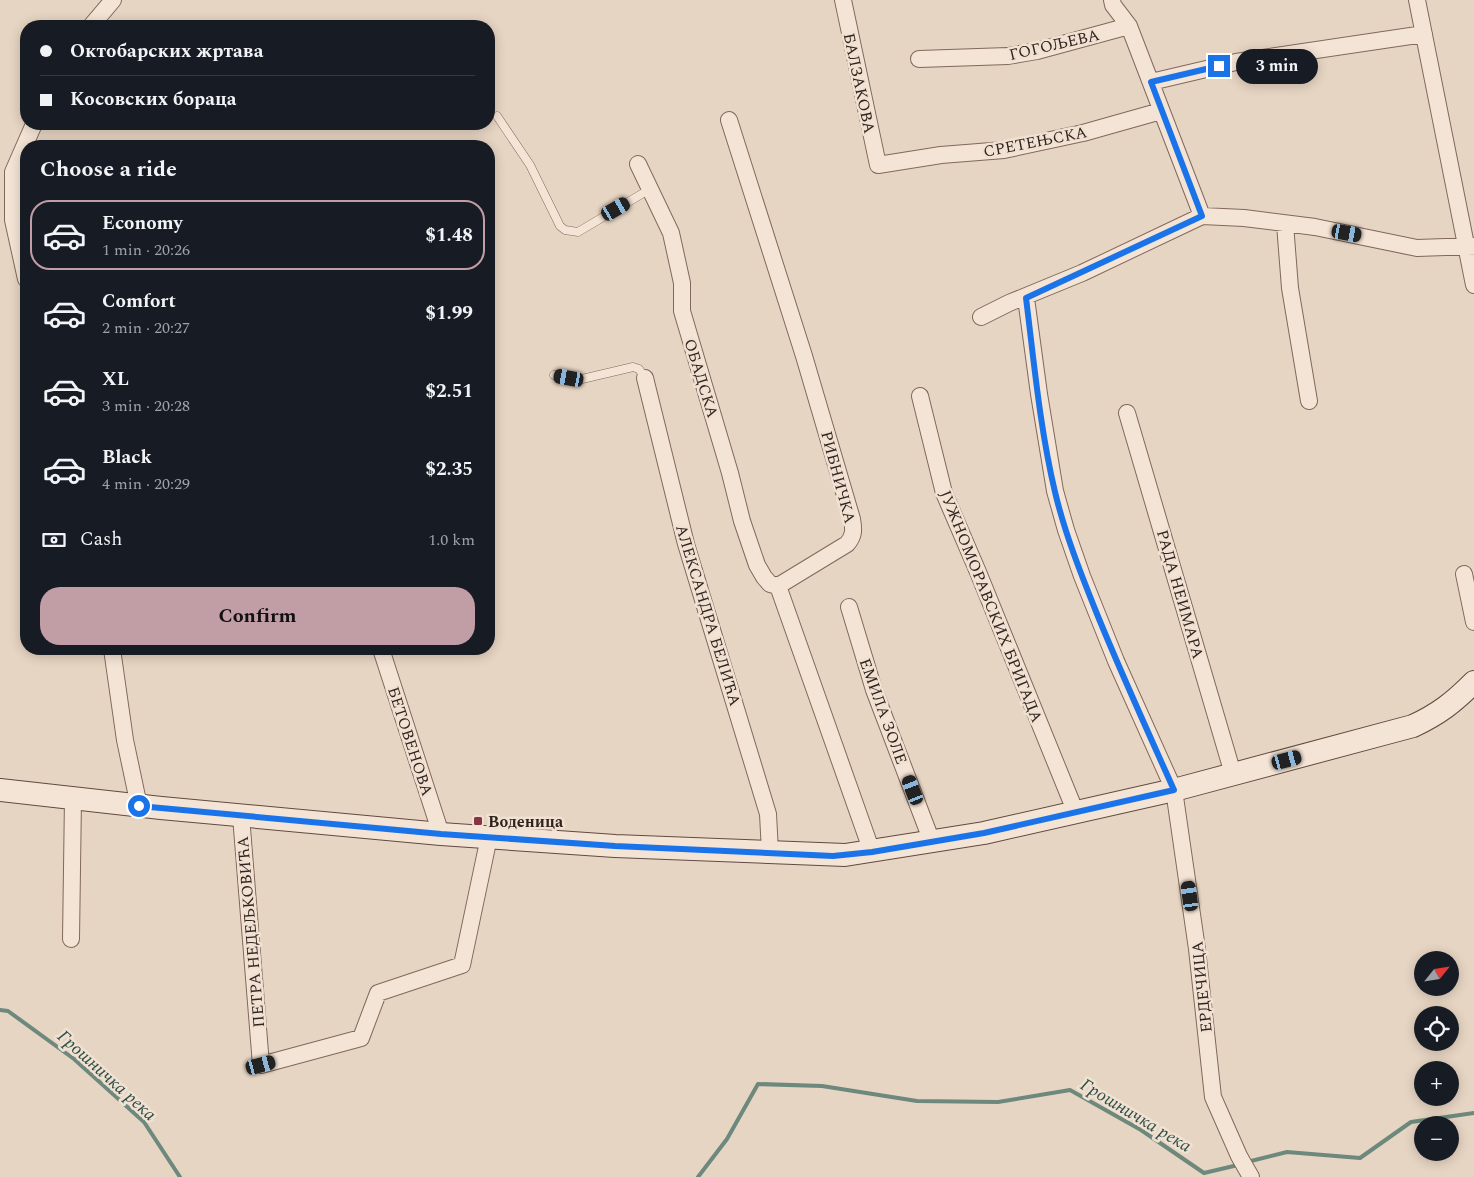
<!DOCTYPE html>
<html lang="en">
<head>
<meta charset="utf-8">
<style>
	:root { --surface:#171b24; --page:#242831; --text:#f1f3f6; --muted:#9ea1a6; --line:#363941; --accent:#c19da6 }
	body { margin:0; font-family:Spectral,serif; background:var(--page); color:var(--text); height:100vh; display:flex; flex-direction:column; font-size:19px; white-space:nowrap }
	* { box-sizing:border-box; margin:0 }
	p { font-size:16px; color:var(--muted) }
	.icon { flex:none; width:28px; height:28px; fill:none; stroke:currentColor; stroke-width:2; stroke-linecap:round; stroke-linejoin:round }
	.map { position:relative; flex:1; overflow:hidden }
	.side { position:absolute; left:20px; top:140px; width:475px; height:515px; display:flex; flex-direction:column; background:var(--surface); border-radius:20px; box-shadow:0 2px 12px #0003 }
	.side>* { flex:none }
	.hud { position:absolute; left:20px; top:20px; width:475px; height:110px; border-radius:20px; box-shadow:0 2px 12px #0003; display:grid; align-content:center; height:110px; padding:0 20px; background:var(--surface) }
	.needle { width:32px; rotate:60deg }
	.fabs { position:absolute; left:1414px; top:951px; display:grid; gap:10px }
	.fabs a { display:grid; place-items:center; width:45px; height:45px; border-radius:50%; background:var(--surface); box-shadow:0 2px 12px #0003; font-size:25px }
	.end { position:absolute; width:22px; height:22px; margin:-11px; border:6px solid #1a73e8; background:#fff; box-shadow:0 0 0 2px #fff }
	.from { border-radius:50% }
	.bubble { position:absolute; height:35px; border-radius:18px; background:var(--surface); box-shadow:0 2px 12px #0003; font-size:16px; font-weight:700; line-height:35px; text-align:center }
	.car { position:absolute; width:15px; height:30px; margin:-15px -8px; border-radius:6px; box-shadow:0 0 4px 1px #0007; background:linear-gradient(#222 24%,#8ab4d8 0 40%,#222 0 76%,#8ab4d8 0 86%,#222 0) }
	.hud b { display:flex; align-items:center; gap:18px; height:48px; font-size:19px }
	.hud b+b { border-top:1px solid var(--line) }
	.hud i { width:12px; height:12px; background:var(--text) }
	ul { padding:0; list-style:none }
	li { display:flex; align-items:center; gap:15px; height:70px; margin:0 10px 8px; padding:0 10px; border:2px solid transparent; border-radius:20px }
	li div { flex:1 }
	li b { display:block; font-size:19px }
	li em { font-style:normal; font-weight:700 }
	li.selected { border-color:var(--accent) }
	li>.icon { width:45px; height:45px; stroke-width:1.5 }
	h2 { padding:0 20px; font-size:22px; line-height:60px }
	.pay { display:flex; align-items:center; gap:12px; height:55px; padding:0 20px; font-size:19px }
	.pay p { margin-inline-start:auto }
	.primary-button { display:flex; gap:10px; margin-top:auto; padding:10px 20px }
	.primary-button a { flex:1; height:58px; border-radius:20px; background:var(--accent); color:#111; font-size:20px; font-weight:700; line-height:58px; text-align:center }
	.map>svg:first-child { display:block }
	.lines { fill:none; stroke-linecap:round; stroke-linejoin:round }
	.stream { stroke:#6d887c; stroke-width:4 }
	.lane-casing { stroke:#80685c; stroke-width:9 }
	.street-casing { stroke:#80685c; stroke-width:18 }
	.secondary-casing { stroke:#614a40; stroke-width:24 }
	.lane { stroke:#f4e4d5; stroke-width:8 }
	.street { stroke:#f4e4d5; stroke-width:16 }
	.secondary { stroke:#f4e4d5; stroke-width:22 }
	.route { stroke:#1a73e8; stroke-width:6 }
	.poi-dot { fill:#873445; stroke:#f0e1d2; stroke-width:2 }
	.labels { text-anchor:middle; stroke-width:5; stroke-linejoin:round; paint-order:stroke }
	.street-label { font-size:16px; fill:#31241f; stroke:#f0e1d2 }
	.poi-label { font-size:16px; font-weight:bold; fill:#31241f; stroke:#f0e1d2; text-anchor:start }
	.water-label { font-size:18px; font-style:italic; fill:#304f47; stroke:#f0e1d2 }
</style>
</head>
<body>
<div class="map">
<svg width="1474" height="1177" viewBox="0 0 1474 1177">
	<rect width="100%" height="100%" fill="#e7d5c3"/>
	<g class="lines">
		<!-- stream -->
		<path class="stream" d="M 0,1010 L 8,1011 L 74,1059 L 144,1122 L 180,1177
			M 1247,1162 L 1287,1152 L 1360,1158 L 1411,1122 L 1474,1113
			M 698,1177 L 727,1139 L 758,1084 L 822,1086 L 917,1101 L 998,1102 L 1070,1090 L 1141,1130 L 1204,1173 L 1238,1165"/>
		<!-- lane casing -->
		<g class="lane-casing">
			<path id="lane" d="M 497,116 L 530,165 L 560,226 L 565,230 L 578,232 L 650,189
				M 554,375 L 582,379 L 633,367 L 639,369 L 645,378"/>
		</g>
		<!-- street casing -->
		<g class="street-casing">
			<path id="street" d="M 843,0 L 878,165 L 941,155 L 1004,150 L 1083,133 L 1161,111
				M 1112,0 L 1113,5 L 1129,26 L 1202,216
				M 1417,0 L 1474,285
				M 91,26 L 113,0
				M 919,59 L 1008,56 L 1037,51 L 1129,26
				M 1151,82 L 1236,62 L 1424,34
				M 729,120 L 804,356 L 852,519 C 854,530 854,536 847,544 L 778,586 L 872,852
				M 638,164 L 671,233 L 682,283 L 682,311 L 730,473 L 742,521 L 757,565 L 764,577 L 770,584 L 778,586
				M 1285,224 L 1290,288 L 1309,401
				M 26,279 L 13,220 L 13,172 L 34,124
				M 1026,298 L 1039,394 L 1055,491 L 1066,530 L 1082,576 L 1116,661 L 1174,790 L 1197,949 L 1213,1097 L 1239,1156 L 1251,1177
				M 981,317 L 1009,303 L 1082,273 L 1202,216 L 1244,218 L 1315,227 L 1417,248 L 1474,246
				M 645,378 L 686,544 L 768,814 L 770,852
				M 920,396 L 944,493 L 978,572 L 1076,813
				M 1127,413 L 1233,774
				M 1464,574 L 1474,622
				M 849,607 L 874,690 L 932,842
				M 112,649 L 125,740 L 139,806
				M 381,649 L 441,834
				M 241,816 L 261,1065 L 361,1038 L 378,993 L 462,965 L 489,837
				M 71,939 L 73,798"/>
		</g>
		<!-- secondary casing -->
		<g class="secondary-casing">
			<path id="secondary" d="M 0,790 L 161,808 L 441,834 L 615,846 L 845,855 L 984,833 L 1174,790 L 1413,726 C 1439,714 1454,702 1474,682"/>
		</g>
		<!-- lane -->
		<use href="#lane" class="lane"/>
		<!-- street -->
		<use href="#street" class="street"/>
		<!-- secondary -->
		<use href="#secondary" class="secondary"/>
	</g>
	<g class="lines">
		<!-- route -->
		<path class="route" d="M 139,806 L 441,834 L 615,846 L 833,856 L 872,852 L 984,833 L 1174,790 C 1148,732 1121,673 1097,614 C 1081,574 1065,534 1055,492 C 1040,429 1034,362 1026,298 L 1202,216 L 1151,82 L 1219,66"/>
	</g>
	<!-- markers -->
	<rect class="poi-dot" x="473" y="816" width="10" height="10" rx="2.5"/>
	<g class="labels">
		<!-- street labels -->
		<g class="street-label">
			<text transform="translate(1054 44) rotate(-13)" y="6">ГОГОЉЕВА</text>
			<text transform="translate(860 83) rotate(78)" y="6">БАЛЗАКОВА</text>
			<text transform="translate(1035 141) rotate(-11)" y="6">СРЕТЕЊСКА</text>
			<text transform="translate(702 378) rotate(73)" y="6">ОБАДСКА</text>
			<text transform="translate(839 477) rotate(75)" y="6">РИБНИЧКА</text>
			<text transform="translate(1181 594) rotate(74)" y="6">РАДА НЕИМАРА</text>
			<text transform="translate(992 606) rotate(68)" y="6">ЈУЖНОМОРАВСКИХ БРИГАДА</text>
			<text transform="translate(709 615) rotate(73)" y="6">АЛЕКСАНДРА БЕЛИЋА</text>
			<text transform="translate(884 711) rotate(70)" y="6">ЕМИЛА ЗОЛЕ</text>
			<text transform="translate(411 741) rotate(72)" y="6">БЕТОВЕНОВА</text>
			<text transform="translate(250 932) rotate(-95)" y="6">ПЕТРА НЕДЕЉКОВИЋА</text>
			<text transform="translate(1201 987) rotate(-96)" y="6">ЕРДЕЧИЦА</text>
		</g>
		<!-- poi labels -->
		<g class="poi-label">
			<text x="488" y="827">Воденица</text>
		</g>
		<!-- water labels -->
		<g class="water-label">
			<text transform="translate(107 1075) rotate(42)" y="6">Грошничка река</text>
			<text transform="translate(1136 1115) rotate(31)" y="6">Грошничка река</text>
		</g>
	</g>
</svg>
<div class="fabs">
<a><svg class="needle" viewBox="-14 -14 28 28"><path d="M0-13l5 13h-10z" fill="#e53935"/><path d="M0 13l5-13h-10z" fill="#9ea1a6"/></svg></a>
<a><svg class="icon" aria-label="locate" viewBox="0 0 24 24"><circle cx="12" cy="12" r="6"/><path d="M12 2v4M12 18v4M2 12h4M18 12h4"/></svg></a>
<a>+</a>
<a>−</a>
</div>
<i class="end from" style="left:139px;top:806px"></i>
<i class="end" style="left:1219px;top:66px"></i>
<div class="bubble" style="left:1236px;top:49px;width:82px">3 min</div>
<i class="car" style="left:616px;top:209px;rotate:60deg"></i>
<i class="car" style="left:1347px;top:233px;rotate:100deg"></i>
<i class="car" style="left:569px;top:378px;rotate:280deg"></i>
<i class="car" style="left:1287px;top:760px;rotate:75deg"></i>
<i class="car" style="left:913px;top:790px;rotate:339deg"></i>
<i class="car" style="left:1190px;top:896px;rotate:352deg"></i>
<i class="car" style="left:261px;top:1065px;rotate:75deg"></i>
<div class="hud">
<b><i class="from"></i>Октобарских жртава</b>
<b><i></i>Косовских бораца</b>
</div>
<section class="side">
<h2>Choose a ride</h2>
<ul>
<li class="selected"><svg class="icon" aria-label="car" viewBox="0 0 24 24"><path d="M5 17H2v-5l4-1 3-4h7l3 4 3 1v5h-3M9 17h6M6 11h13"/><circle cx="7" cy="17" r="2"/><circle cx="17" cy="17" r="2"/></svg><div><b>Economy</b><p>1 min · 20:26</p></div><em>$1.48</em></li>
<li><svg class="icon" aria-label="car" viewBox="0 0 24 24"><path d="M5 17H2v-5l4-1 3-4h7l3 4 3 1v5h-3M9 17h6M6 11h13"/><circle cx="7" cy="17" r="2"/><circle cx="17" cy="17" r="2"/></svg><div><b>Comfort</b><p>2 min · 20:27</p></div><em>$1.99</em></li>
<li><svg class="icon" aria-label="car" viewBox="0 0 24 24"><path d="M5 17H2v-5l4-1 3-4h7l3 4 3 1v5h-3M9 17h6M6 11h13"/><circle cx="7" cy="17" r="2"/><circle cx="17" cy="17" r="2"/></svg><div><b>XL</b><p>3 min · 20:28</p></div><em>$2.51</em></li>
<li><svg class="icon" aria-label="car" viewBox="0 0 24 24"><path d="M5 17H2v-5l4-1 3-4h7l3 4 3 1v5h-3M9 17h6M6 11h13"/><circle cx="7" cy="17" r="2"/><circle cx="17" cy="17" r="2"/></svg><div><b>Black</b><p>4 min · 20:29</p></div><em>$2.35</em></li>
</ul>
<div class="pay"><svg class="icon" aria-label="cash" viewBox="0 0 24 24"><path d="M3 7h18v10H3z"/><circle cx="12" cy="12" r="2"/></svg>Cash<p>1.0 km</p></div>
<div class="primary-button"><a>Confirm</a></div>
</section>
</div>
</body>
</html>
